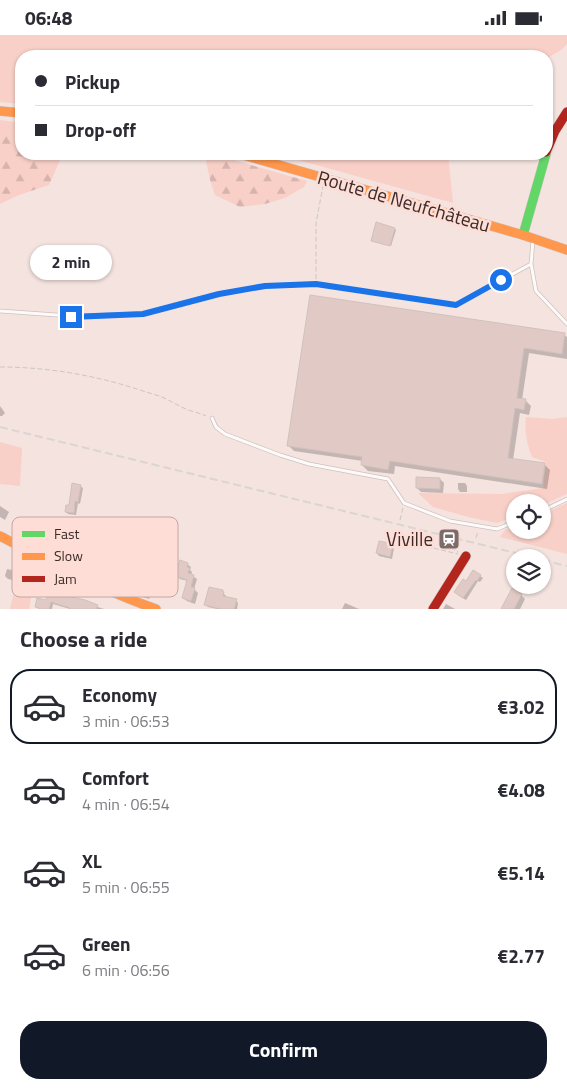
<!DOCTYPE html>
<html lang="en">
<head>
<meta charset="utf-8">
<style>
	:root { --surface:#fff; --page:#f7f7f7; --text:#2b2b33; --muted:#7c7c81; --line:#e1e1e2; --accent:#111827 }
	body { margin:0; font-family:"Titillium Web",sans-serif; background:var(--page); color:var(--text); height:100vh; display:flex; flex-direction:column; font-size:19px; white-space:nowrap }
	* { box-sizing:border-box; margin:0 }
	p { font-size:16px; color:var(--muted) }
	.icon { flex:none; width:28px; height:28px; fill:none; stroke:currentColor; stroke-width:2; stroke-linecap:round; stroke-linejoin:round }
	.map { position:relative; height:574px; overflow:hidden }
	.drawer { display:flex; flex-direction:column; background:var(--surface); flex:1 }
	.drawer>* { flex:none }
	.top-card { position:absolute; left:15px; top:15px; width:538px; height:110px; border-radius:20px; box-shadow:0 1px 4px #0004; display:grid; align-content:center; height:110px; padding:0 20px; background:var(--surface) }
	.buttons { position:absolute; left:506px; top:459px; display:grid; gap:10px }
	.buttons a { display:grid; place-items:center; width:45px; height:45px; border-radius:50%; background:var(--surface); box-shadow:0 1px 4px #0004; font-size:25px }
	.end { position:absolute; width:22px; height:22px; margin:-11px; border:6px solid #1a73e8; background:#fff; box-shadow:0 0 0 2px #fff }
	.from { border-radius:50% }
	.bubble { position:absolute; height:35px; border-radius:18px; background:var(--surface); box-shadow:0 1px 4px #0004; font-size:16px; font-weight:700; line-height:35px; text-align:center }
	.top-card b { display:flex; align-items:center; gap:18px; height:48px; font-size:19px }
	.top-card b+b { border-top:1px solid var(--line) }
	.top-card i { width:12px; height:12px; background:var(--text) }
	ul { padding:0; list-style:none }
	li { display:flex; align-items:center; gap:15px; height:75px; margin:0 10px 8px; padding:0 10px; border:2px solid transparent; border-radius:20px }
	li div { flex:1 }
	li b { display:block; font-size:19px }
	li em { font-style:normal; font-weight:700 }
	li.on { border-color:var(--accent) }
	li>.icon { width:45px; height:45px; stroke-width:1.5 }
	h2 { padding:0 20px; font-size:22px; line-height:60px }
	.button { display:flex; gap:10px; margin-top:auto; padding:10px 20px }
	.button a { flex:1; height:58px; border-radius:20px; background:var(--accent); color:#fff; font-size:20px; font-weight:700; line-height:58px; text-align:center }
	.status { display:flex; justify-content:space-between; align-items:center; height:35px; padding:0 25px; background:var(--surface); direction:ltr }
	.status svg { height:14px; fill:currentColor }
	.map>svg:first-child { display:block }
	.green { fill:#f8d0c8 }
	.forest { fill:url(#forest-firs) }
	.shadow { fill:#0003 }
	.building { fill:#e1cac5; stroke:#d0c1be }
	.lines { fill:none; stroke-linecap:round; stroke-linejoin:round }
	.lane-casing { stroke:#d0c1be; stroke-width:4.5 }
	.fast-casing { stroke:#d0c1be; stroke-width:10 }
	.slow-casing { stroke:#d0c1be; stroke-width:10 }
	.jam-casing { stroke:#d0c1be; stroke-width:10 }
	.path { stroke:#ccc6c4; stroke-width:1; stroke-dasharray:5 2.5; stroke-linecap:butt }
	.lane { stroke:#fdfbfa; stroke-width:3 }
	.fast { stroke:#63d668; stroke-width:9 }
	.slow { stroke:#ff974d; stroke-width:9 }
	.jam { stroke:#b3261e; stroke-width:9 }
	.rail { stroke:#dad5d3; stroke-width:2; stroke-dasharray:8 4; stroke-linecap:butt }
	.route { stroke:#1a73e8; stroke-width:6 }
	.labels { text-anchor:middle; stroke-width:5; stroke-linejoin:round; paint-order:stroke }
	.street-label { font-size:19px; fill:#3b2c29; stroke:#fdddd6 }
	.poi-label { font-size:19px; fill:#3b2c29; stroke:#fdddd6; text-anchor:end }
	.key { fill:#fdddd6; stroke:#c3a8a2; stroke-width:1 }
	.key-label { font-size:14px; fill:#3b2c29 }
</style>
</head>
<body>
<div class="status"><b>06:48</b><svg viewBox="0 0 49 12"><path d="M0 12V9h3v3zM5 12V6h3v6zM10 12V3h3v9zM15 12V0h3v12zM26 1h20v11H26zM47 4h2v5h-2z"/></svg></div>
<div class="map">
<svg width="567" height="574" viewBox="0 0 567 574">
	<defs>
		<pattern id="forest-firs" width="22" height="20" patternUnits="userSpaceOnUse" patternTransform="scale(1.25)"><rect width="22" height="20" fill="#f8d0c8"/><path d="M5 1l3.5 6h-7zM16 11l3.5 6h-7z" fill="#d6b3ac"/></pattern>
	</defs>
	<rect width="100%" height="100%" fill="#f4e3df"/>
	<!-- green -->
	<path class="green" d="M 0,0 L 567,0 L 567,9 L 561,15 L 546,24 L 546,21 L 21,21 L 21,69 L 0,67 Z
		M 276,119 L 448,119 L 453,168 L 284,121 Z
		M 526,382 L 552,384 L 567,382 L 567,459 L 543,470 L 542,468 L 515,468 L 515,481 L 497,488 L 468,482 L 433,472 L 418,458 L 502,459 L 543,453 L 546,427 L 532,422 C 527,409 524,396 526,382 Z
		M 0,407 L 22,413 L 20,451 L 0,449 Z
		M 567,468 L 567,519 L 500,502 L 505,495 L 515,491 L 515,495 L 542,495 L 543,479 Z
		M 22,520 L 38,527 L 29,574 L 10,574 Z"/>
	<!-- forest -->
	<path class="forest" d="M 0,85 L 21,88 L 21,119 L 67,119 L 61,123 L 49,150 L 19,160 L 0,169 Z
		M 211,119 L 212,119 L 307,146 L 304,152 L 285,163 L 265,169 L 240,172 L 215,160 L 210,145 L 206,126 Z"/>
	<!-- shadow -->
	<path class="shadow" d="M 395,194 L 396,195 L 391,211 L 373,206 Z
		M 311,261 L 564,300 L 567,302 L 567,324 L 529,318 L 522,365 L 525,365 L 531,371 L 529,380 L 520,378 L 513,425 L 545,430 L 550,435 L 547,454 L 395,431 L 394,439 L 368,436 L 362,430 L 363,426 L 294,416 L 288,410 Z
		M 0,371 L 5,378 L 2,381 L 0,381 Z
		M 440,444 L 444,448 L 443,458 L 421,457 L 417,453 Z
		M 458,448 L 465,448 L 467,451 L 467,457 L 460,457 L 458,454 Z
		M 80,451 L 83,453 L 80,469 L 78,468 L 76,480 L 68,479 L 66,477 Z
		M 0,471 L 9,477 L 5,485 L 0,482 Z
		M 81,499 L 84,502 L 82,514 L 94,516 L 97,519 L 112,522 L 115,526 L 114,528 L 136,531 L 139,534 L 136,545 L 144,547 L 149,544 L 153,548 L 152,555 L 149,564 L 134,559 L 130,555 L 135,544 L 111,539 L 109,536 L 103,535 L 100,531 L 100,529 L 66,523 L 63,520 L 64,514 L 46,511 L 43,507 Z
		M 392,511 L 394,513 L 392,524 L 379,521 L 377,518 Z
		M 187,529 L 191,532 L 190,535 L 192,537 L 191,540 L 197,544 L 194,554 L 198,558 L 195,569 L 187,566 L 183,563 L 188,546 L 180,544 L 177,541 Z
		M 7,534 L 16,536 L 19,539 L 17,546 L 8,544 L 5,541 Z
		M 473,536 L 483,543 L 480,547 L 478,546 L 466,565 L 458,560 Z
		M 45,544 L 47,547 L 47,549 L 69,555 L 71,557 L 69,563 L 104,574 L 70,574 L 53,569 L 52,574 L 39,574 L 36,572 L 46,566 L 50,555 L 37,553 L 35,551 Z
		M 512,555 L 521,560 L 525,564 L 520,574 L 502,574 Z
		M 222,557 L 226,561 L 225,563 L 236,565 L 238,568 L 237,574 L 217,574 L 208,572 L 205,569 Z
		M 345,568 L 359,574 L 342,574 Z
		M 446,569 L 455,574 L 443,574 Z"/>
	<!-- building -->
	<path class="building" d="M 376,187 L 395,193 L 390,211 L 371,206 Z
		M 310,260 L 565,298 L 562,319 L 524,313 L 517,363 L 526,364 L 524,375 L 515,373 L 514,380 L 508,423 L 545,428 L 542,449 L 390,426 L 388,435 L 361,430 L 362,422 L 287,411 Z
		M 416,442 L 440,443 L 440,454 L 416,453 Z
		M 72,448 L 81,450 L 78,467 L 75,466 L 74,478 L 65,477 L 66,470 L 69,470 Z
		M 379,506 L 393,509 L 390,522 L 376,518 Z
		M 180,525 L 188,528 L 187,532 L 190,533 L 188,538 L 194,540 L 191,552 L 195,553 L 191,566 L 182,563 L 187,545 L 175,541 Z
		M 473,535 L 481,540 L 477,546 L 476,545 L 463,563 L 454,557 L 463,544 L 466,546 Z
		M 35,542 L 46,543 L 45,547 L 69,554 L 67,561 L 85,565 L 98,570 L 96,574 L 70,574 L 70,573 L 51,567 L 49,574 L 39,574 L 39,573 L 35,572 L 37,563 L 46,565 L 49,553 L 34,551 Z
		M 209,552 L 223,555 L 223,557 L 224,557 L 223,561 L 237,564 L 234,574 L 221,574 L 204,570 Z
		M 512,553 L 522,559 L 514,574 L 501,574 Z"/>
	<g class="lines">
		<!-- lane casing -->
		<g class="lane-casing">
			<path id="lane" d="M 533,206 L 531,229 L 536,256 L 567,289
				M 0,276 L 71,281 L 143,279 L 219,259 L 265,251 L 316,249 L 456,270 L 531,229
				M 212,383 L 216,392 L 225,399 L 280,420 L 309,429 L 388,444 L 404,468 L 450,486 L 497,494 L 515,487
				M 542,476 L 567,464"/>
		</g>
		<!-- fast casing -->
		<g class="fast-casing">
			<path id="fast" d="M 523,200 L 546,119"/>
		</g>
		<!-- slow casing -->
		<g class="slow-casing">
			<path id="slow" d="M 0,76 L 21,78
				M 240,119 L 523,200 L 567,215
				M 0,501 C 51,528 101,555 156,574"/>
		</g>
		<!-- jam casing -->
		<g class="jam-casing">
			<path id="jam" d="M 546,117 L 555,96 L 567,77
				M 433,574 L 466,521"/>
		</g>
		<!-- path -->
		<path class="path" d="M 316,244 L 316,188 L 323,151
			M 0,332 C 50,332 99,341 146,357 C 153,359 161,361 168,365 C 174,368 181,372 188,375 C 194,377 200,378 206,381
			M 400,485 L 403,473
			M 397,498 L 396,504 L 458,519
			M 476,503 L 478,496
			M 444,509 L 458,517"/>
		<!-- lane -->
		<use href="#lane" class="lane"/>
		<!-- fast -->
		<use href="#fast" class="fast"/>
		<!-- slow -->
		<use href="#slow" class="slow"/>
		<!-- jam -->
		<use href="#jam" class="jam"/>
		<!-- rail -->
		<path class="rail" d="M 0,392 L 532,522
			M 542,525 L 567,531"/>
	</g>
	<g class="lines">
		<!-- route -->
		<path class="route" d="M 71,282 L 143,279 L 219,259 L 265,251 L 316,249 L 456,270 L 501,245"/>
	</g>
	<!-- icons -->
	<defs>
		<g id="station-square" transform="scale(1.125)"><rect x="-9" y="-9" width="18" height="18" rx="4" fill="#7c6c69" stroke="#fdddd6"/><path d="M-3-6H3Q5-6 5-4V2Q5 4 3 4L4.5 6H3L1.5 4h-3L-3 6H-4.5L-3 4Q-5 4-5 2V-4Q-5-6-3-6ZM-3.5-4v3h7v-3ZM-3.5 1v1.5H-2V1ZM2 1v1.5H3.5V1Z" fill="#fff"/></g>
	</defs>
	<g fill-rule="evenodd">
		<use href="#station-square" x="449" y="504"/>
	</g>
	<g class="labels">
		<!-- street labels -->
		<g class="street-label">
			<text transform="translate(404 166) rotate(16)" y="7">Route de Neufchâteau</text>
		</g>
		<!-- poi labels -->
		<g class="poi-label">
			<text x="433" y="511">Viville</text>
		</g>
	</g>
	<!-- legend -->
	<rect x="12" y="482" width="166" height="80" rx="8" class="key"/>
	<rect x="22" y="496" width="23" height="6" fill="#63d668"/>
	<rect x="22" y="518" width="23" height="7" fill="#ff974d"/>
	<rect x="22" y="541" width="23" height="6" fill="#b3261e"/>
	<g class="key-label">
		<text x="54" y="504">Fast</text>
		<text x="54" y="526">Slow</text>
		<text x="54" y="549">Jam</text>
	</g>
</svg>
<div class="buttons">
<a><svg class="icon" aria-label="locate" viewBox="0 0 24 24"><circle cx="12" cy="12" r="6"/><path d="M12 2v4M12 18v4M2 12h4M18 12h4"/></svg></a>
<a><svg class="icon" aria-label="layers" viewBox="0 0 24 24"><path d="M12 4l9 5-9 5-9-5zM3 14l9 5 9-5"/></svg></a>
</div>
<i class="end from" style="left:501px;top:245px"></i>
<i class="end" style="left:71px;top:282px"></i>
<div class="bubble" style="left:30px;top:210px;width:82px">2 min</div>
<div class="top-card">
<b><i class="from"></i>Pickup</b>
<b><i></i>Drop-off</b>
</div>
</div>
<section class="drawer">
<h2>Choose a ride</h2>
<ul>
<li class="on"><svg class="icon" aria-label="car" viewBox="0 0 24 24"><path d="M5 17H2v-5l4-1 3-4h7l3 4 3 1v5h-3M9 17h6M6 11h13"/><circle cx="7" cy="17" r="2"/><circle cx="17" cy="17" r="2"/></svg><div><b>Economy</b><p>3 min · 06:53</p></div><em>€3.02</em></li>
<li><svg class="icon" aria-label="car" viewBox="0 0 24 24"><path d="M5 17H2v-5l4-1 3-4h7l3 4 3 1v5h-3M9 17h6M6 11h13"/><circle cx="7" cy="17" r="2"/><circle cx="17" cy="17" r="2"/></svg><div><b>Comfort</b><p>4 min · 06:54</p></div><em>€4.08</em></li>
<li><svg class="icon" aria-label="car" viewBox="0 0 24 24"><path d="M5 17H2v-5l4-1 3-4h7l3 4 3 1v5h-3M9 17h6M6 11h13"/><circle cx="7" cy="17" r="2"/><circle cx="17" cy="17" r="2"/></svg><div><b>XL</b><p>5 min · 06:55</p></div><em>€5.14</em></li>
<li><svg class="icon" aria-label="car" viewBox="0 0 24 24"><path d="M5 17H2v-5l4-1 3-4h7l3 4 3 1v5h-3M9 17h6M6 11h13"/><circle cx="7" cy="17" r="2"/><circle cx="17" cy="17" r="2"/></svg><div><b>Green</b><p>6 min · 06:56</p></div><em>€2.77</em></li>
</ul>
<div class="button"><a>Confirm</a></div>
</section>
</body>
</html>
